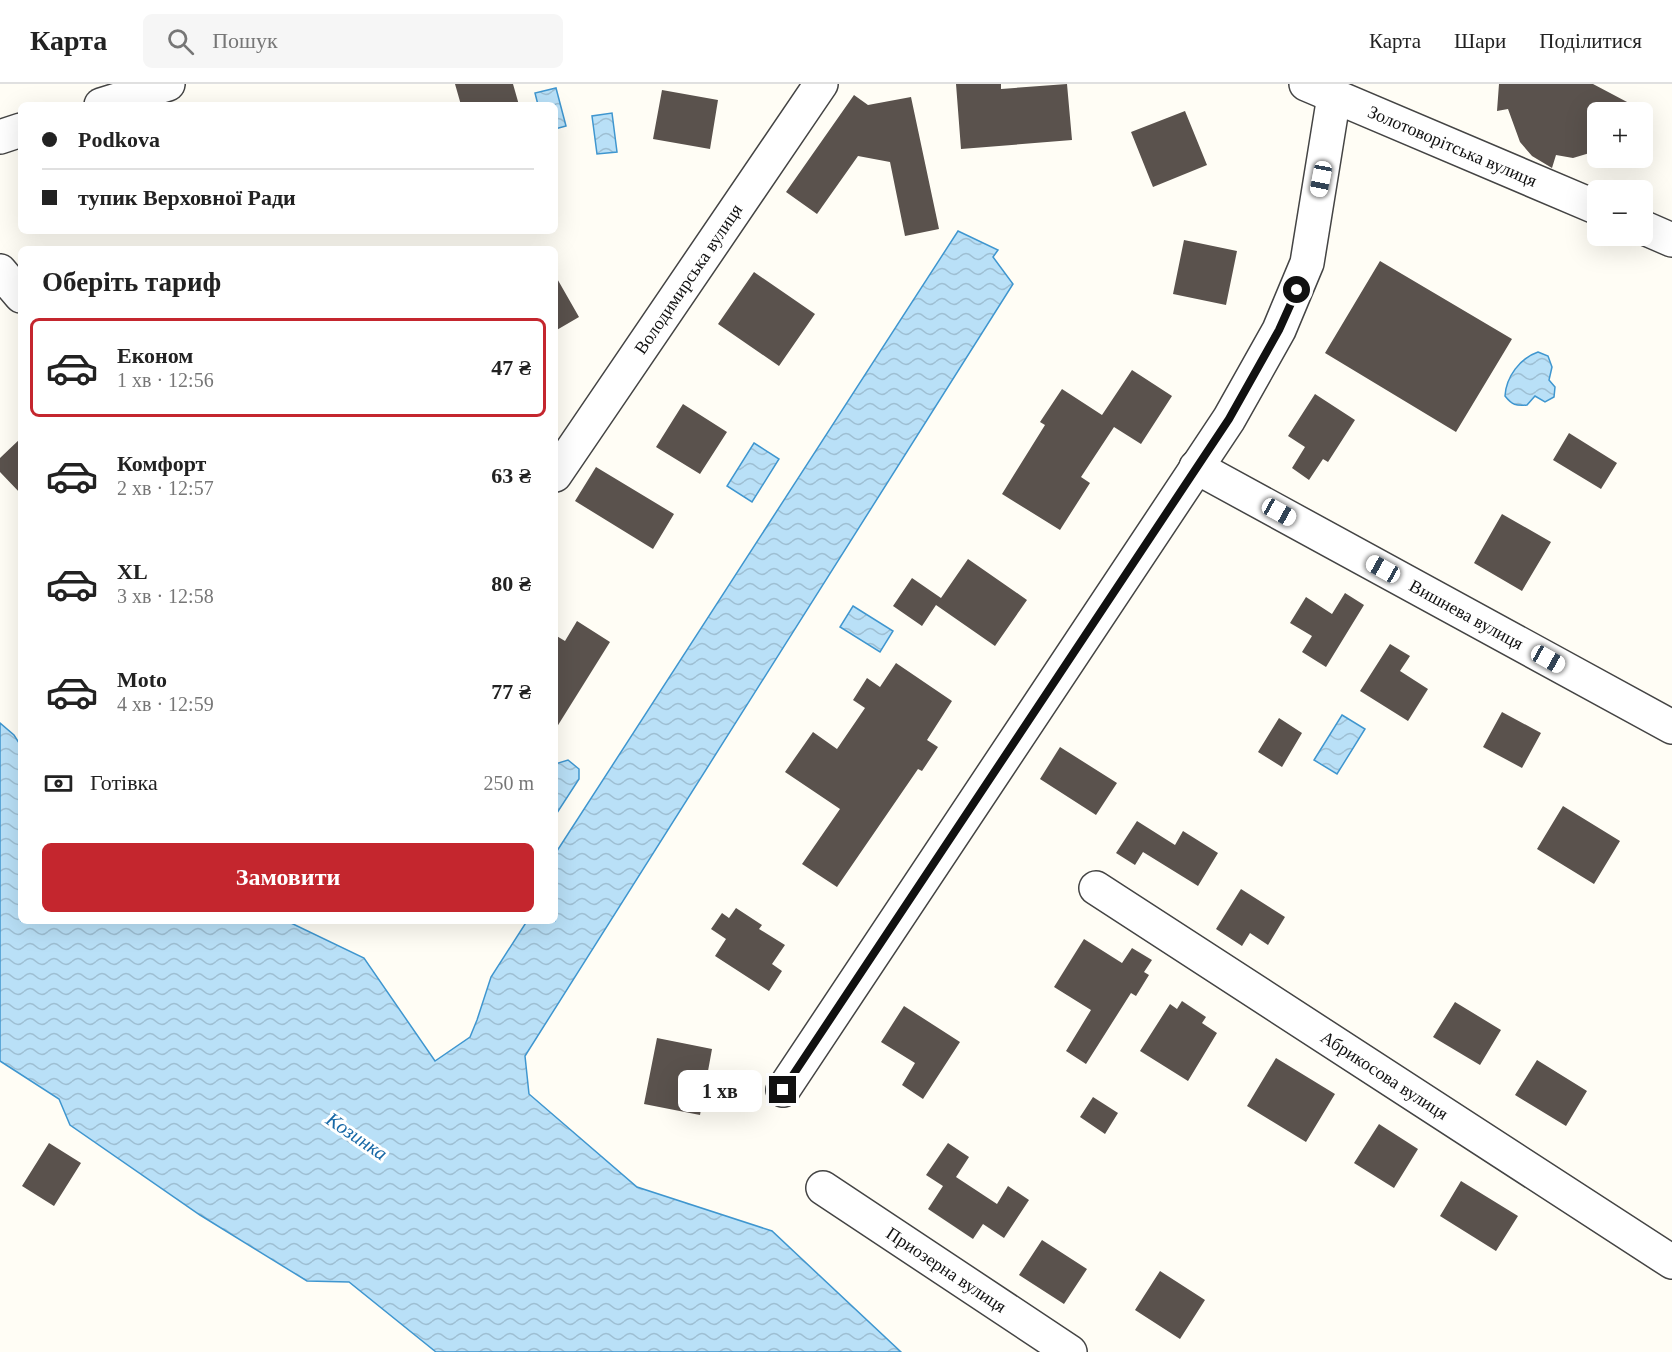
<!DOCTYPE html>
<html lang="uk">
<head>
<meta charset="utf-8">
<style>
	:root { --surface:#fff; --page:#f6f6f6; --text:#222; --muted:#767676; --line:#e0e0e0; --accent:#c4262e }
	body { margin:0; font-family:Georgia,serif; background:var(--page); color:var(--text); height:100vh; display:flex; flex-direction:column; font-size:22px; white-space:nowrap }
	* { box-sizing:border-box; margin:0 }
	p { font-size:20px; color:var(--muted) }
	.icon { flex:none; width:33px; height:33px; fill:none; stroke:currentColor; stroke-width:2; stroke-linecap:round; stroke-linejoin:round }
	.map { position:relative; flex:1; overflow:hidden }
	.panel { position:absolute; left:18px; top:162px; width:540px; height:678px; display:flex; flex-direction:column; background:var(--surface); border-radius:9px; box-shadow:0 6px 24px #0002 }
	.panel>* { flex:none }
	.hud { position:absolute; left:18px; top:18px; width:540px; height:132px; border-radius:9px; box-shadow:0 6px 24px #0002; display:grid; align-content:center; height:132px; padding:0 24px; background:var(--surface) }
	.fabs { position:absolute; left:1587px; top:18px; display:grid; gap:12px }
	.fabs a { display:grid; place-items:center; width:66px; height:66px; border-radius:9px; background:var(--surface); box-shadow:0 6px 24px #0002; font-size:30px }
	.end { position:absolute; width:27px; height:27px; margin:-14px; border:8px solid #111; background:#fff; box-shadow:0 0 0 3px #fff }
	.from { border-radius:50% }
	.bubble { position:absolute; height:42px; border-radius:9px; background:var(--surface); box-shadow:0 6px 24px #0002; font-size:20px; font-weight:600; line-height:42px; text-align:center }
	.car { position:absolute; width:18px; height:36px; margin:-18px -9px; border-radius:8px; box-shadow:0 0 4px 2px #0007; background:linear-gradient(#fff 24%,#345 0 40%,#fff 0 76%,#345 0 86%,#fff 0) }
	.hud b { display:flex; align-items:center; gap:21px; height:57px; font-size:22px }
	.hud b+b { border-top:2px solid var(--line) }
	.hud i { width:15px; height:15px; background:var(--text) }
	ul { padding:0; list-style:none }
	li { display:flex; align-items:center; gap:18px; height:99px; margin:0 12px 9px; padding:0 12px; border:3px solid transparent; border-radius:9px }
	li div { flex:1 }
	li b { display:block; font-size:22px }
	li em { font-style:normal; font-weight:600 }
	li.selected { border-color:var(--accent) }
	li>.icon { width:54px; height:54px; stroke-width:1.5 }
	h2 { padding:0 24px; font-size:27px; line-height:72px }
	.pay { display:flex; align-items:center; gap:15px; height:66px; padding:0 24px; font-size:22px }
	.pay p { margin-inline-start:auto }
	.cta { display:flex; gap:12px; margin-top:auto; padding:12px 24px }
	.cta a { flex:1; height:69px; border-radius:9px; background:var(--accent); color:#fff; font-size:24px; font-weight:600; line-height:69px; text-align:center }
	header { display:flex; align-items:center; gap:36px; box-sizing:border-box; height:84px; padding:0 30px; background:var(--surface); border-bottom:2px solid var(--line) }
	header strong { font-size:28px }
	nav { display:flex; gap:33px; margin-inline-start:auto; font-size:21px }
	.search { width:420px; height:54px; background:var(--page); display:flex; align-items:center; gap:15px; box-sizing:border-box; padding:0 21px; border-radius:9px; color:var(--muted); font-size:22px }
	.map>svg:first-child { display:block }
	.water { fill:url(#water-waves); stroke:#3f96cf; stroke-width:1.5 }
	.building { fill:#5a524d }
	.lines { fill:none; stroke-linecap:round; stroke-linejoin:round }
	.minor-casing { stroke:#444; stroke-width:36 }
	.minor { stroke:#fff; stroke-width:33 }
	.route { stroke:#111; stroke-width:8 }
	.labels { text-anchor:middle; stroke-width:6; stroke-linejoin:round; paint-order:stroke }
	.street-label { font-size:18px; fill:#111; stroke:#fff }
	.water-label { font-size:20px; font-style:italic; fill:#1768a6; stroke:#fff }
</style>
</head>
<body>
<header>
<strong>Карта</strong>
<div class="search"><svg class="icon" aria-label="search" viewBox="0 0 24 24"><circle cx="10" cy="10" r="6"/><path d="M15 15l6 6"/></svg>Пошук</div>
<nav><a>Карта</a><a>Шари</a><a>Поділитися</a></nav>
</header>
<div class="map">
<svg width="1672" height="1268" viewBox="0 0 1672 1268">
	<defs>
		<pattern id="water-waves" width="16" height="10" patternUnits="userSpaceOnUse" patternTransform="scale(1.5)"><rect width="16" height="10" fill="#b9e0f7"/><path d="M0 5q4-4 8 0t8 0" fill="none" stroke="#9ebfd3"/></pattern>
	</defs>
	<rect width="100%" height="100%" fill="#fffdf5"/>
	<!-- water -->
	<path class="water" d="M 556,4 L 566,42 L 555,45 L 555,21 L 538,21 L 535,9 Z
		M 612,29 L 617,68 L 597,70 L 592,32 Z
		M 958,147 L 998,166 L 993,173 L 1013,200 L 525,972 L 529,1010 L 637,1103 L 772,1147 L 901,1268 L 436,1268 L 349,1198 L 307,1197 L 200,1131 L 70,1041 L 59,1015 L 0,977 L 0,639 L 14,651 L 21,662 L 21,837 L 279,837 L 291,839 L 364,874 L 435,977 L 470,953 L 477,936 L 491,893 L 527,837 L 555,837 L 555,770 Z
		M 1538,268 L 1548,272 L 1552,283 L 1549,296 L 1555,303 L 1554,313 L 1545,318 L 1535,312 L 1527,321 C 1516,322 1512,321 1505,312 C 1506,293 1520,274 1538,268 Z
		M 754,359 L 779,375 L 752,418 L 727,402 Z
		M 853,522 L 893,547 L 880,568 L 840,543 Z
		M 1342,631 L 1365,645 L 1337,690 L 1314,676 Z
		M 568,676 L 579,685 L 579,695 L 555,732 L 555,680 Z"/>
	<!-- building -->
	<path class="building" d="M 455,0 L 513,0 L 519,21 L 461,21 Z
		M 956,0 L 1001,0 L 1001,5 L 1067,0 L 1072,56 L 961,65 Z
		M 1499,0 L 1593,0 L 1646,28 L 1598,28 L 1598,63 L 1593,68 L 1573,74 L 1556,71 L 1552,84 L 1532,72 L 1520,58 L 1508,25 L 1497,27 Z
		M 662,6 L 718,16 L 710,65 L 653,55 Z
		M 854,11 L 868,21 L 911,13 L 939,145 L 905,152 L 890,78 L 858,72 L 817,130 L 786,108 Z
		M 1185,27 L 1207,81 L 1153,103 L 1131,48 Z
		M 1184,156 L 1237,167 L 1226,221 L 1173,210 Z
		M 1380,177 L 1512,255 L 1456,348 L 1325,269 Z
		M 754,188 L 815,230 L 779,282 L 718,240 Z
		M 555,191 L 579,233 L 555,247 Z
		M 1132,286 L 1172,312 L 1141,360 L 1114,343 L 1081,393 L 1090,399 L 1060,446 L 1002,410 L 1045,341 L 1040,338 L 1062,305 L 1102,331 Z
		M 1315,310 L 1355,336 L 1328,378 L 1323,375 L 1309,396 L 1292,384 L 1305,363 L 1288,352 Z
		M 683,320 L 727,348 L 700,390 L 656,363 Z
		M 1569,349 L 1617,379 L 1601,405 L 1553,376 Z
		M 21,354 L 21,410 L 0,388 L 0,374 Z
		M 596,383 L 674,430 L 653,465 L 575,417 Z
		M 1502,430 L 1551,458 L 1522,507 L 1474,479 Z
		M 968,475 L 1027,516 L 995,562 L 936,521 L 922,542 L 893,522 L 912,494 L 941,514 Z
		M 1345,509 L 1364,521 L 1326,583 L 1302,568 L 1312,552 L 1290,539 L 1306,513 L 1332,530 Z
		M 577,537 L 610,558 L 555,646 L 555,551 L 565,557 Z
		M 1390,560 L 1410,572 L 1400,587 L 1428,605 L 1408,637 L 1360,607 Z
		M 896,579 L 952,617 L 927,656 L 938,663 L 922,687 L 918,685 L 837,803 L 802,780 L 840,725 L 785,688 L 813,648 L 837,665 L 865,624 L 853,616 L 867,594 L 880,603 Z
		M 1502,628 L 1541,649 L 1522,684 L 1483,663 Z
		M 1279,634 L 1302,649 L 1282,683 L 1258,668 Z
		M 1060,663 L 1117,699 L 1096,731 L 1040,695 Z
		M 1563,722 L 1620,757 L 1594,800 L 1537,765 Z
		M 1137,737 L 1175,761 L 1183,747 L 1218,769 L 1198,802 L 1143,768 L 1135,781 L 1116,769 Z
		M 1241,805 L 1285,833 L 1268,861 L 1250,849 L 1242,862 L 1216,845 Z
		M 736,824 L 762,841 L 759,845 L 785,861 L 772,880 L 782,887 L 769,907 L 715,872 L 726,855 L 711,845 L 722,829 L 729,834 Z
		M 1084,855 L 1122,879 L 1132,864 L 1152,876 L 1144,888 L 1149,891 L 1136,912 L 1131,909 L 1086,980 L 1066,967 L 1091,926 L 1054,903 Z
		M 1182,917 L 1206,933 L 1202,939 L 1217,949 L 1188,997 L 1140,967 L 1170,920 L 1177,925 Z
		M 1455,918 L 1501,946 L 1480,981 L 1433,953 Z
		M 904,922 L 960,958 L 923,1015 L 902,1001 L 915,979 L 881,958 Z
		M 657,954 L 712,965 L 700,1031 L 644,1020 Z
		M 1276,974 L 1335,1010 L 1306,1058 L 1247,1022 Z
		M 1537,976 L 1587,1007 L 1566,1042 L 1515,1011 Z
		M 1093,1013 L 1118,1029 L 1105,1050 L 1080,1033 Z
		M 1379,1040 L 1418,1065 L 1394,1104 L 1354,1079 Z
		M 49,1059 L 81,1079 L 54,1122 L 22,1102 Z
		M 948,1059 L 969,1073 L 956,1093 L 997,1120 L 1008,1102 L 1029,1116 L 1004,1154 L 983,1140 L 973,1155 L 928,1125 L 943,1102 L 926,1091 Z
		M 1461,1097 L 1518,1132 L 1496,1167 L 1440,1132 Z
		M 1042,1156 L 1087,1185 L 1064,1220 L 1019,1191 Z
		M 1160,1187 L 1205,1216 L 1180,1255 L 1135,1226 Z"/>
	<g class="lines">
		<!-- minor casing -->
		<g class="minor-casing">
			<g id="minor">
				<path id="s1" d="M 1306,0 L 1598,124"/>
				<path d="M 101,21 L 168,0"/>
				<path d="M 0,53 L 21,46"/>
				<path d="M 1642,143 L 1672,156"/>
				<path d="M 0,187 L 21,212"/>
				<path id="s2" d="M 1196,383 L 1672,643"/>
				<path id="s3" d="M 555,391 L 821,0"/>
				<path id="s4" d="M 1096,804 L 1672,1178"/>
				<path d="M 783,1006 L 1229,335 L 1279,246 L 1307,179 L 1334,12"/>
				<path id="s5" d="M 823,1104 L 1070,1268"/>
			</g>
		</g>
		<!-- minor -->
		<use href="#minor" class="minor"/>
	</g>
	<g class="lines">
		<!-- route -->
		<path class="route" d="M 783,1006 L 1229,335 L 1279,246 L 1297,206"/>
	</g>
	<g class="labels">
		<!-- street labels -->
		<g class="street-label">
			<text dy="6" stroke="none"><textPath href="#s1" startOffset="159">Золотоворітська вулиця</textPath></text>
			<text dy="6" stroke="none"><textPath href="#s3" startOffset="237">Володимирська вулиця</textPath></text>
			<text dy="6" stroke="none"><textPath href="#s2" startOffset="308">Вишнева вулиця</textPath></text>
			<text dy="6" stroke="none"><textPath href="#s4" startOffset="344">Абрикосова вулиця</textPath></text>
			<text dy="6" stroke="none"><textPath href="#s5" startOffset="148">Приозерна вулиця</textPath></text>
		</g>
		<!-- water labels -->
		<g class="water-label">
			<text transform="translate(357 1052) rotate(34)" y="7">Козинка</text>
		</g>
	</g>
</svg>
<div class="fabs">
<a>+</a>
<a>−</a>
</div>
<i class="end from" style="left:1297px;top:206px"></i>
<i class="end" style="left:783px;top:1006px"></i>
<div class="bubble" style="left:678px;top:986px;width:84px">1 хв</div>
<i class="car" style="left:1321px;top:95px;rotate:191deg"></i>
<i class="car" style="left:1279px;top:428px;rotate:119deg"></i>
<i class="car" style="left:1383px;top:485px;rotate:299deg"></i>
<i class="car" style="left:1548px;top:575px;rotate:119deg"></i>
<div class="hud">
<b><i class="from"></i>Podkova</b>
<b><i></i>тупик Верховної Ради</b>
</div>
<section class="panel">
<h2>Оберіть тариф</h2>
<ul>
<li class="selected"><svg class="icon" aria-label="car" viewBox="0 0 24 24"><path d="M5 17H2v-5l4-1 3-4h7l3 4 3 1v5h-3M9 17h6M6 11h13"/><circle cx="7" cy="17" r="2"/><circle cx="17" cy="17" r="2"/></svg><div><b>Економ</b><p>1 хв · 12:56</p></div><em>47 ₴</em></li>
<li><svg class="icon" aria-label="car" viewBox="0 0 24 24"><path d="M5 17H2v-5l4-1 3-4h7l3 4 3 1v5h-3M9 17h6M6 11h13"/><circle cx="7" cy="17" r="2"/><circle cx="17" cy="17" r="2"/></svg><div><b>Комфорт</b><p>2 хв · 12:57</p></div><em>63 ₴</em></li>
<li><svg class="icon" aria-label="car" viewBox="0 0 24 24"><path d="M5 17H2v-5l4-1 3-4h7l3 4 3 1v5h-3M9 17h6M6 11h13"/><circle cx="7" cy="17" r="2"/><circle cx="17" cy="17" r="2"/></svg><div><b>XL</b><p>3 хв · 12:58</p></div><em>80 ₴</em></li>
<li><svg class="icon" aria-label="car" viewBox="0 0 24 24"><path d="M5 17H2v-5l4-1 3-4h7l3 4 3 1v5h-3M9 17h6M6 11h13"/><circle cx="7" cy="17" r="2"/><circle cx="17" cy="17" r="2"/></svg><div><b>Moto</b><p>4 хв · 12:59</p></div><em>77 ₴</em></li>
</ul>
<div class="pay"><svg class="icon" aria-label="cash" viewBox="0 0 24 24"><path d="M3 7h18v10H3z"/><circle cx="12" cy="12" r="2"/></svg>Готівка<p>250 m</p></div>
<div class="cta"><a>Замовити</a></div>
</section>
</div>
</body>
</html>
